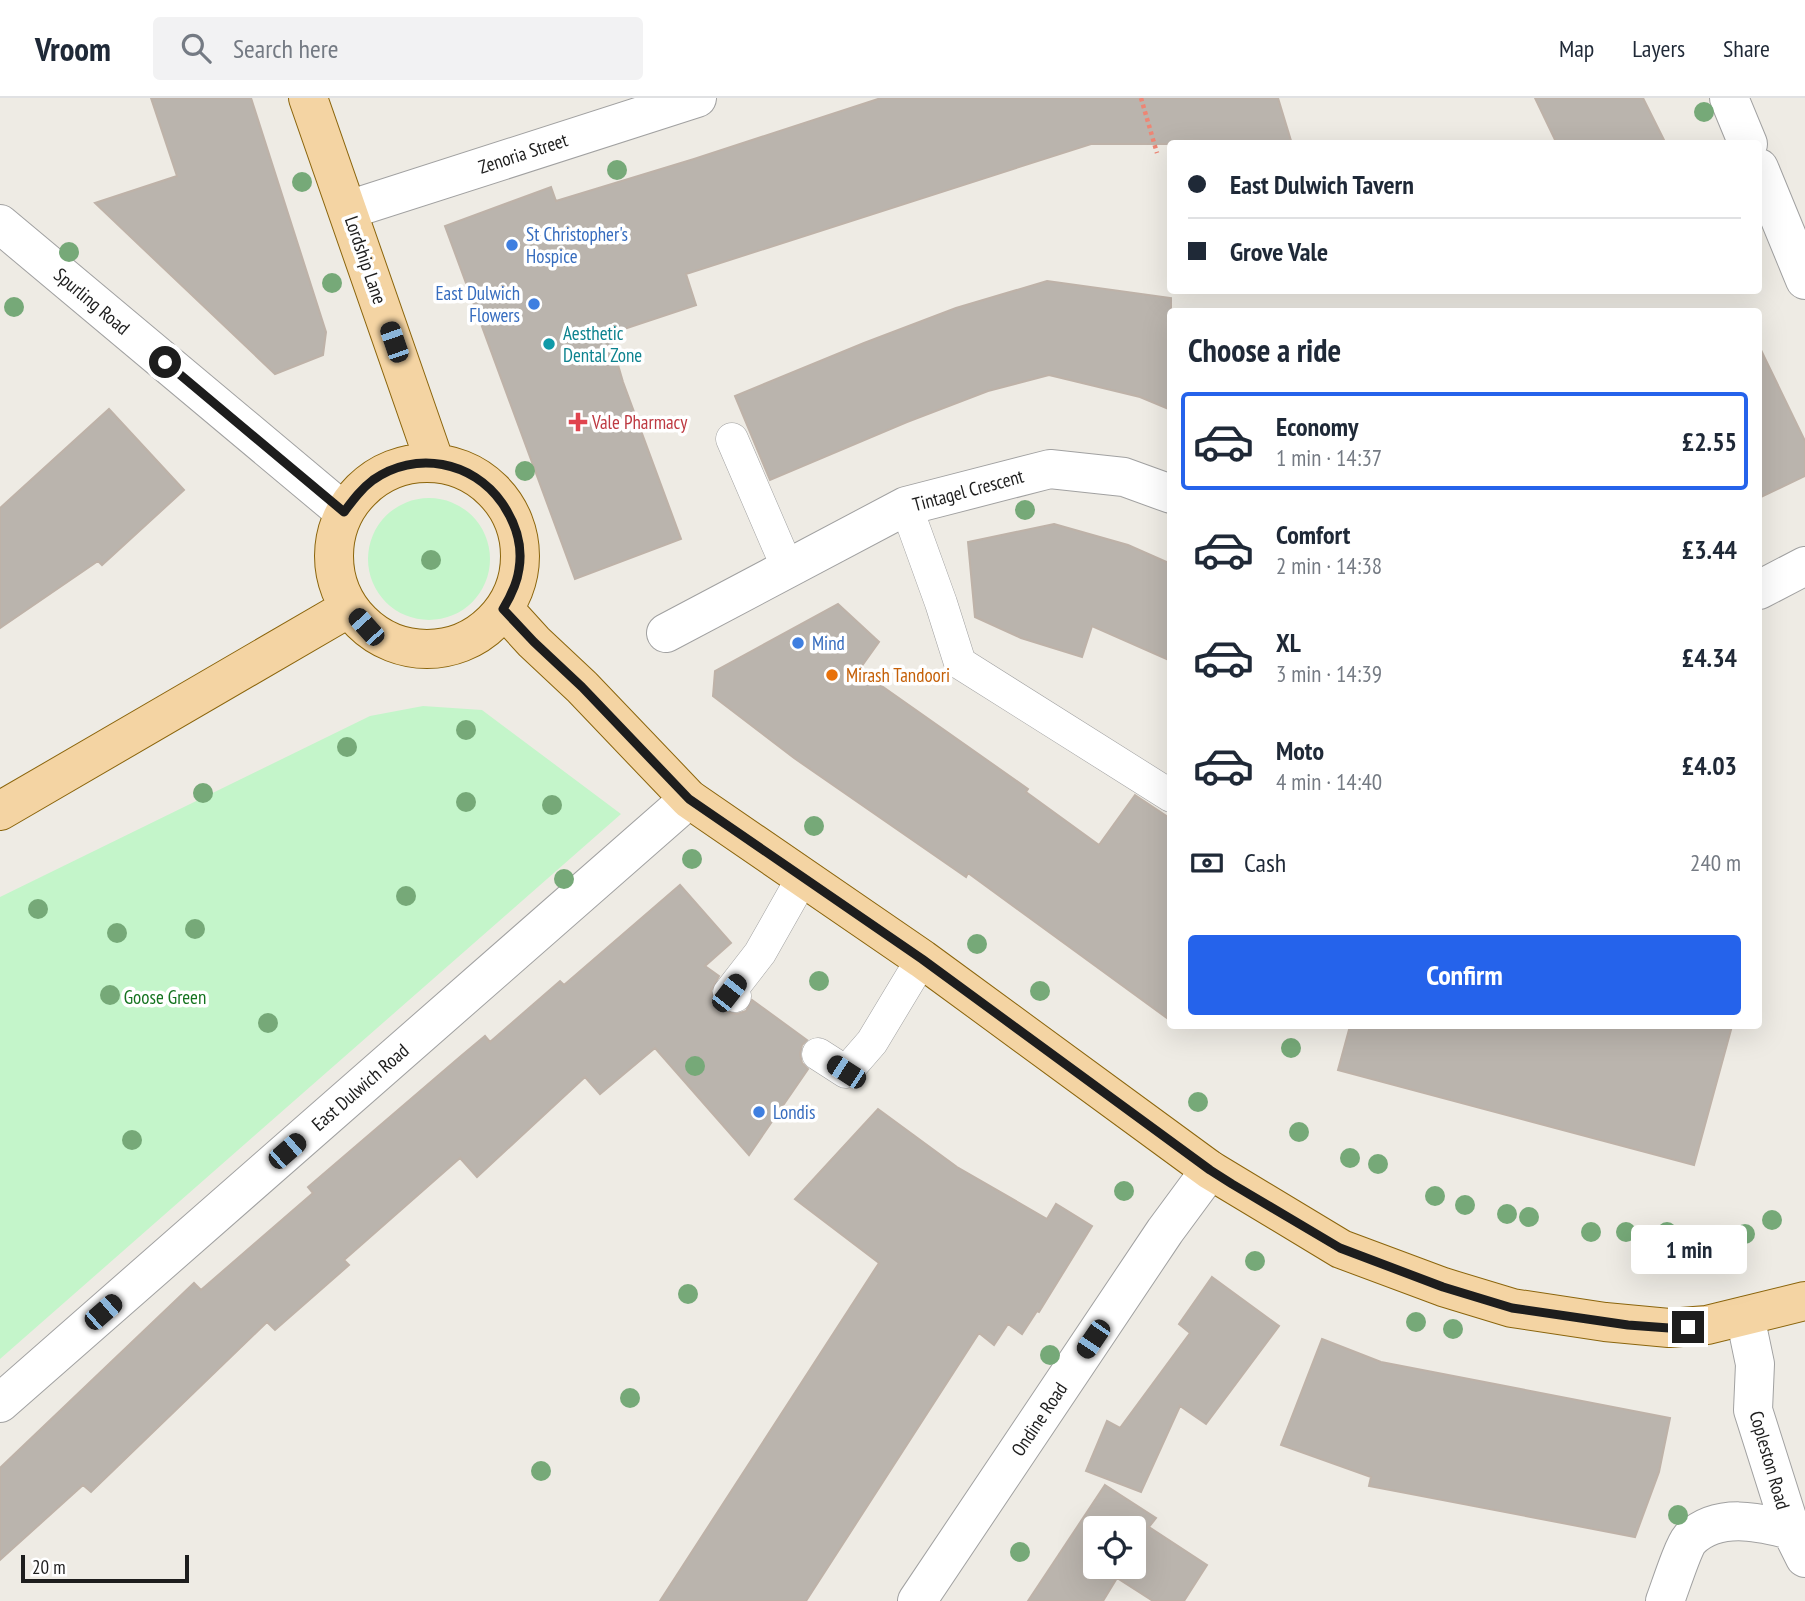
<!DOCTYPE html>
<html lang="en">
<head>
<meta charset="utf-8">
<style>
	:root { --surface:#fff; --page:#f2f2f3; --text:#1f2937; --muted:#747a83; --line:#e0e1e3; --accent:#2563eb }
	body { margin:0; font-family:"PT Sans Narrow",sans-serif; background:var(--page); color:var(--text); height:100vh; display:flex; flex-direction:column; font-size:26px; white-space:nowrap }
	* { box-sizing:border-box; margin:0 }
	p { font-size:23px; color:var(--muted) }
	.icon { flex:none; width:38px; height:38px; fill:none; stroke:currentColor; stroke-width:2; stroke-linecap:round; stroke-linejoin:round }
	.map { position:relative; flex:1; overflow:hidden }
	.panel { position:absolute; left:1167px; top:210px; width:595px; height:721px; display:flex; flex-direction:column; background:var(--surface); border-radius:7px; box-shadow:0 7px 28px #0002 }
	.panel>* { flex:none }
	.guide { position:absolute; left:1167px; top:42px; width:595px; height:154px; border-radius:7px; box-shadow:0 7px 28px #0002; display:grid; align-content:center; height:154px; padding:0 21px; background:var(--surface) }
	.fabs { position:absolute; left:1083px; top:1418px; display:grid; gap:14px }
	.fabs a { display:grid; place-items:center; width:63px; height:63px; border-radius:7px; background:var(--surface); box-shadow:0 7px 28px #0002; font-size:35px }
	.scale { position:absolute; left:21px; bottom:18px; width:168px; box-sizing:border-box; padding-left:7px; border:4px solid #1d1d1d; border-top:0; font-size:19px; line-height:24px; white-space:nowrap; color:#1d1d1d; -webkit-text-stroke:5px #fff; paint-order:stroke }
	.end { position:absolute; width:32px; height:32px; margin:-16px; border:9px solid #1d1d1d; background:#fff; box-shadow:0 0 0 4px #fff }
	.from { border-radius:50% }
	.bubble { position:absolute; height:49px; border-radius:7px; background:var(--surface); box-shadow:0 7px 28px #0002; font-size:23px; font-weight:700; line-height:49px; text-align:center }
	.car { position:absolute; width:21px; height:42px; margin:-21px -10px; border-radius:9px; box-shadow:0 0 5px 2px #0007; background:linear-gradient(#222 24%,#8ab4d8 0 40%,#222 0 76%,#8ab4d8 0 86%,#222 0) }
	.guide b { display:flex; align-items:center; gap:24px; height:66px; font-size:26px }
	.guide b+b { border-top:2px solid var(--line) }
	.guide i { width:18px; height:18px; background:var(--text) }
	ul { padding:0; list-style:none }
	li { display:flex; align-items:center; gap:21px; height:98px; margin:0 14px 10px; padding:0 7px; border:4px solid transparent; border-radius:7px }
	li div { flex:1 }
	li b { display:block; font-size:26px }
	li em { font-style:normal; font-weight:700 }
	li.selected { border-color:var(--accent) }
	li>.icon { width:63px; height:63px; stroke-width:1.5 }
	h2 { padding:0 21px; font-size:32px; line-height:84px }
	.pay { display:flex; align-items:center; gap:18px; height:77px; padding:0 21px; font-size:26px }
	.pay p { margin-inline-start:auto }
	.action { display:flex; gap:14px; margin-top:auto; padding:14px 21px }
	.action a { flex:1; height:80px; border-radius:7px; background:var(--accent); color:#fff; font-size:28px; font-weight:700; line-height:80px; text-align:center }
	header { display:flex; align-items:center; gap:42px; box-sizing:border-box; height:98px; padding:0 35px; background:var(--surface); border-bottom:2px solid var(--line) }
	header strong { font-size:33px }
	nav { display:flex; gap:38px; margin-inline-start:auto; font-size:24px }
	.search { width:490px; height:63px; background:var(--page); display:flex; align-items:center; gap:18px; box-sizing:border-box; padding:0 24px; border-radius:7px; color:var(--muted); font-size:26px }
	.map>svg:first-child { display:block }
	.park { fill:#c4f5ca }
	.building { fill:#bab4ad; stroke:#beb2a8; stroke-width:2; fill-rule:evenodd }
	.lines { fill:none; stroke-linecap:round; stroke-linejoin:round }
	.service-casing { stroke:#a1a1a1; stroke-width:33 }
	.minor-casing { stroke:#a1a1a1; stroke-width:40 }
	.primary-casing { stroke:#8b650c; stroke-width:40 }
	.path { stroke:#ee8574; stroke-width:4.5; stroke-dasharray:3.5 3.5; stroke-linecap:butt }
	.service { stroke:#fff; stroke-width:32 }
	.minor { stroke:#fff; stroke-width:38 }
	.primary { stroke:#f4d4a3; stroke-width:38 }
	.tree { fill:#76a978 }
	.route { stroke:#1d1d1d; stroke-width:9 }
	.shop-dot { fill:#3f7fe0; stroke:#fff; stroke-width:2.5 }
	.culture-dot { fill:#0f9aa8; stroke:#fff; stroke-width:2.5 }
	.health-dot { fill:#e0444e; stroke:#fff; stroke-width:2.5 }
	.food-dot { fill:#e8710a; stroke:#fff; stroke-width:2.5 }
	.labels { text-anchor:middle; stroke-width:7; stroke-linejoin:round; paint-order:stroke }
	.street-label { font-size:19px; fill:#1d1d1d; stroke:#fff }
	.shop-label { font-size:19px; fill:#366cbe; stroke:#fff; text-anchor:start }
	.culture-label { font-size:19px; fill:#0d838f; stroke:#fff; text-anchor:start }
	.health-label { font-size:19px; fill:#be3a42; stroke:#fff; text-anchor:start }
	.food-label { font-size:19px; fill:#c56008; stroke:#fff; text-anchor:start }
	.park-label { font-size:19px; fill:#14731f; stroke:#fff }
</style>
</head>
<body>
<header>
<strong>Vroom</strong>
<div class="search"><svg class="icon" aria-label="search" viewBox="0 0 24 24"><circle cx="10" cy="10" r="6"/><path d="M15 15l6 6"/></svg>Search here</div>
<nav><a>Map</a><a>Layers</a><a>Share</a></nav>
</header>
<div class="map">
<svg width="1805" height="1503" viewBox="0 0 1805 1503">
	<rect width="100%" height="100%" fill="#eeebe4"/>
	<!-- park -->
	<path class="park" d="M368 461a61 61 0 1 1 122 0a61 61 0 1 1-122 0Z
		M 423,608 L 482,612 L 621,716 L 0,1261 L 0,799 L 370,618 Z"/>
	<!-- building -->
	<path class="building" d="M 151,0 L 251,0 L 326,234 L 323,257 L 275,276 L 95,105 L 177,78 Z
		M 881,0 L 1278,0 L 1292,46 L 1091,46 L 686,176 L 696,207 L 609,236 L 623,284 L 681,441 L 575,481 L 445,128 L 551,89 L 556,103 L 694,61 Z
		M 1535,0 L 1643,0 L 1666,46 L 1557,46 Z
		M 1047,183 L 1171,200 L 1171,312 L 1140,299 L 1049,277 L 988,293 L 907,324 L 770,382 L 735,298 L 864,245 L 956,210 Z
		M 1759,248 L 1805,343 L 1805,378 L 1759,400 Z
		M 109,311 L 184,392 L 102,467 L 98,463 L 0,530 L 0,410 Z
		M 1054,426 L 1128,447 L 1171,466 L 1171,563 L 1092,528 L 1082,559 L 1021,540 L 975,519 L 968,444 Z
		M 838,506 L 879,544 L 859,572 L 1028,691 L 1026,694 L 1099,747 L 1135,697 L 1171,721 L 1171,923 L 968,775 L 966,779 L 794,660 L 713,598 L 715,573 Z
		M 680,787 L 731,845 L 705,868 L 719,878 L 711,893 L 714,905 L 727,914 L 737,916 L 746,913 L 752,902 L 807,942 L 802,947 L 800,956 L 802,965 L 808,971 L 749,1057 L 655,950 L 600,996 L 585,979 L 477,1079 L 460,1060 L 344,1162 L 349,1167 L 275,1232 L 267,1224 L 91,1394 L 83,1387 L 0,1462 L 0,1370 L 194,1185 L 201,1192 L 313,1095 L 308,1089 L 461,958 L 485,938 L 490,944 L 560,883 L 564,887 Z
		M 1350,928 L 1732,928 L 1694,1067 L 1338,972 Z
		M 878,1011 L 957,1069 L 1047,1121 L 1056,1106 L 1092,1128 L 1039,1214 L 1037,1213 L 1022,1236 L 1008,1226 L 994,1247 L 979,1235 L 806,1503 L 660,1503 L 879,1165 L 795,1101 Z
		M 1212,1179 L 1279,1228 L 1206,1326 L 1180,1308 L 1141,1394 L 1086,1373 L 1107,1323 L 1120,1330 L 1190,1235 L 1179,1226 Z
		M 1322,1241 L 1381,1264 L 1670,1320 L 1659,1374 L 1635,1439 L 1369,1388 L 1371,1379 L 1281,1347 Z
		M 1105,1387 L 1156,1420 L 1149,1429 L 1207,1467 L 1184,1503 L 1153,1503 L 1117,1480 L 1103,1503 L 1028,1503 ZM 1096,1430 L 1134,1430 L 1134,1468 L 1096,1468 Z"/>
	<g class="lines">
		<!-- service casing -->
		<g class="service-casing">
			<path id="service" d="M 732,341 L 788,471
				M 906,408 L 941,505 L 960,565 L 1171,698
				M 735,898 L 729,895 L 760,855 L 803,779
				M 818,956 L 846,974 L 872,944 L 922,861"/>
		</g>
		<!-- minor casing -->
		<g class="minor-casing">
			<path id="minor" d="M 1729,0 L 1748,46
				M 1759,70 L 1805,182
				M 348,112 L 697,0
				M 0,126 L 344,414
				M 1759,492 L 1805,468
				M 666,535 L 906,408 L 1050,371 L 1124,379 L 1171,396
				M 1745,1218 L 1755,1266 L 1753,1312 L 1791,1432 L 1805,1460
				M 0,1305 L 689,701
				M 917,1503 L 1165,1133 L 1210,1072
				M 1665,1503 C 1670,1490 1683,1449 1690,1441 C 1718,1414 1759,1424 1791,1432"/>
		</g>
		<!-- primary casing -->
		<g class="primary-casing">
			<path id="primary" d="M 308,0 L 435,365
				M334 458a93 93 0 1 1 186 0a93 93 0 1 1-186 0Z
				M 504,511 L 534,544 L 582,589 L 689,701 L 922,861 L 1210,1072 L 1341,1151 L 1443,1189 L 1512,1210 L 1605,1224 L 1669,1230 L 1707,1227 L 1805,1203
				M 0,713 L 349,510"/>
		</g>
		<!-- path -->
		<path class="path" d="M 1141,0 L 1157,55"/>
		<!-- service -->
		<use href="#service" class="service"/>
		<!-- minor -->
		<use href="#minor" class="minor"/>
		<!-- primary -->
		<use href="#primary" class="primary"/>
	</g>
	<!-- trees -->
	<g class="tree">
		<circle cx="1704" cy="14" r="10"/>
		<circle cx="617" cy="72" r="10"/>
		<circle cx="302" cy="84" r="10"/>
		<circle cx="69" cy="154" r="10"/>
		<circle cx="332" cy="185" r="10"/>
		<circle cx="14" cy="209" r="10"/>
		<circle cx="525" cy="373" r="10"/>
		<circle cx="1025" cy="412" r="10"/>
		<circle cx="431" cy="462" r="10"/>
		<circle cx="466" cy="632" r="10"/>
		<circle cx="347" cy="649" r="10"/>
		<circle cx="203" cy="695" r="10"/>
		<circle cx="466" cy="704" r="10"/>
		<circle cx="552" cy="707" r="10"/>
		<circle cx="814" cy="728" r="10"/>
		<circle cx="692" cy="761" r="10"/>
		<circle cx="564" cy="781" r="10"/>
		<circle cx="406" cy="798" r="10"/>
		<circle cx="38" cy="811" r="10"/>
		<circle cx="195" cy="831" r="10"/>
		<circle cx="117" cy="835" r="10"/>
		<circle cx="977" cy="846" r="10"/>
		<circle cx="819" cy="883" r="10"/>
		<circle cx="1040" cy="893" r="10"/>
		<circle cx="110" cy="897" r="10"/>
		<circle cx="268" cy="925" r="10"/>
		<circle cx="1291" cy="950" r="10"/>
		<circle cx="695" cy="968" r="10"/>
		<circle cx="1198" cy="1004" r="10"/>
		<circle cx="1299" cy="1034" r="10"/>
		<circle cx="132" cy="1042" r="10"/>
		<circle cx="1350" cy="1060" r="10"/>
		<circle cx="1378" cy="1066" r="10"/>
		<circle cx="1124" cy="1093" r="10"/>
		<circle cx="1435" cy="1098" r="10"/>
		<circle cx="1465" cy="1107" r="10"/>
		<circle cx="1507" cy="1116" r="10"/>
		<circle cx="1529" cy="1119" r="10"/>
		<circle cx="1772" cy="1122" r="10"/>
		<circle cx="1591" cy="1134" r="10"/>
		<circle cx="1626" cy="1134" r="10"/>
		<circle cx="1667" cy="1134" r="10"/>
		<circle cx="1745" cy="1136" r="10"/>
		<circle cx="1255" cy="1163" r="10"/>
		<circle cx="688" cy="1196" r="10"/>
		<circle cx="1416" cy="1224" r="10"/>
		<circle cx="1453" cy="1231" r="10"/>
		<circle cx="1050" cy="1257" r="10"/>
		<circle cx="630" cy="1300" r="10"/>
		<circle cx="541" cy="1373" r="10"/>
		<circle cx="1678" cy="1417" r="10"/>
		<circle cx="1020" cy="1454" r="10"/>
	</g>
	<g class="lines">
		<!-- route -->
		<path class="route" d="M 165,264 L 344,414 C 353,402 361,391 373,382 C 415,352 473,363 502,405 C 515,424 523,447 519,471 C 517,486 511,498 503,511 L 534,544 L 582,589 L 689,701 L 922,861 L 1210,1072 L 1232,1086 L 1340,1150 L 1443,1189 L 1512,1210 L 1628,1227 L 1669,1230 L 1688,1229"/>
	</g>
	<!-- markers -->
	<g class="shop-dot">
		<circle cx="512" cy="147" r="7"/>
		<circle cx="534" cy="206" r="7"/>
		<circle cx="798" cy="545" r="7"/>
		<circle cx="759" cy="1014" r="7"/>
	</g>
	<circle class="culture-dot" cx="549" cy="246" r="7"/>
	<path class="health-dot" d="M574.5 313.5h7v7h7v7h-7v7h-7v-7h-7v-7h7z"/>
	<circle class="food-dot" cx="832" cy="577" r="7"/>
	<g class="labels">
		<!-- street labels -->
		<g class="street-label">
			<text transform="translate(523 55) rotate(-18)" y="7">Zenoria Street</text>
			<text transform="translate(366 162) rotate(71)" y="7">Lordship Lane</text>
			<text transform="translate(92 203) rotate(40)" y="7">Spurling Road</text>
			<text transform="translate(968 392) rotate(-15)" y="7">Tintagel Crescent</text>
			<text transform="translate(360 989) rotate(-41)" y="7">East Dulwich Road</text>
			<text transform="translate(1039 1321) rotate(-56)" y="7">Ondine Road</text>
			<text transform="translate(1770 1362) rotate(74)" y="7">Copleston Road</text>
		</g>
		<!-- shop labels -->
		<g class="shop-label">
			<text x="526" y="143">St Christopher's<tspan x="526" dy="22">Hospice</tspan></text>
			<text x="520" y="202" text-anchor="end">East Dulwich<tspan x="520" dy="22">Flowers</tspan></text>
			<text x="812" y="552">Mind</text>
			<text x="773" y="1021">Londis</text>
		</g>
		<!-- culture labels -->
		<g class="culture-label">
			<text x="563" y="242">Aesthetic<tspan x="563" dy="22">Dental Zone</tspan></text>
		</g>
		<!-- health labels -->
		<g class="health-label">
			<text x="592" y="331">Vale Pharmacy</text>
		</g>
		<!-- food labels -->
		<g class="food-label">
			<text x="846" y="584">Mirash Tandoori</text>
		</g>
		<!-- park labels -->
		<g class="park-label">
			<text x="165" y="906">Goose Green</text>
		</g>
	</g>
</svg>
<div class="fabs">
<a><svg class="icon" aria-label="locate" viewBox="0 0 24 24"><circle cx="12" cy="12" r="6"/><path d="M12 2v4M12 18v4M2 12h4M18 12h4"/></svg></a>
</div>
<div class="scale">20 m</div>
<i class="end from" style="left:165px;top:264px"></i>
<i class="end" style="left:1688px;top:1229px"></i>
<div class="bubble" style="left:1631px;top:1127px;width:116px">1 min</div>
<i class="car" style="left:394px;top:244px;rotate:341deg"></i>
<i class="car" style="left:366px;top:529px;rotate:318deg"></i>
<i class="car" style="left:729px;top:895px;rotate:38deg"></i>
<i class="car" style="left:846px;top:974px;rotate:303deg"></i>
<i class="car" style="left:287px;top:1053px;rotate:49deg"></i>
<i class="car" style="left:103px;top:1214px;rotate:49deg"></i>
<i class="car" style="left:1093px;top:1241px;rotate:214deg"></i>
<div class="guide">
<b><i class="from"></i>East Dulwich Tavern</b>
<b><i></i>Grove Vale</b>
</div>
<section class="panel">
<h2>Choose a ride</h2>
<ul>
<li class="selected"><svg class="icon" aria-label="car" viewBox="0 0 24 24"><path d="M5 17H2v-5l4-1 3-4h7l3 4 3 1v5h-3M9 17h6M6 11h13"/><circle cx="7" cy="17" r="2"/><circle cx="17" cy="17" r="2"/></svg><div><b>Economy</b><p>1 min · 14:37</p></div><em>£2.55</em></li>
<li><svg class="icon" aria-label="car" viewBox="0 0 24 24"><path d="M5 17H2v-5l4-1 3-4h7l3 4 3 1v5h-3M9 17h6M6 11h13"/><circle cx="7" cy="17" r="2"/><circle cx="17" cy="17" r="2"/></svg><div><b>Comfort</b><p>2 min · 14:38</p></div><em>£3.44</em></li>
<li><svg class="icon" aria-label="car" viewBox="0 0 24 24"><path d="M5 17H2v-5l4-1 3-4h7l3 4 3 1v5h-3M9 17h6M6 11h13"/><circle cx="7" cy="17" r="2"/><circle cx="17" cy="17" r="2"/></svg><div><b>XL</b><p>3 min · 14:39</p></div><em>£4.34</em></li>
<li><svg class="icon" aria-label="car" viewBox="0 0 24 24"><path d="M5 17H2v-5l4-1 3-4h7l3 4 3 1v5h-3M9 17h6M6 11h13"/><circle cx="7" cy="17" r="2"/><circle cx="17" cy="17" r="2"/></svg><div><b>Moto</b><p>4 min · 14:40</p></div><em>£4.03</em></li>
</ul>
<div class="pay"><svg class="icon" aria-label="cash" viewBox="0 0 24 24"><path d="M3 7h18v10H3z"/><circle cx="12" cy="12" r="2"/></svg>Cash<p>240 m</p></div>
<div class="action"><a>Confirm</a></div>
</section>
</div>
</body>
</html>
